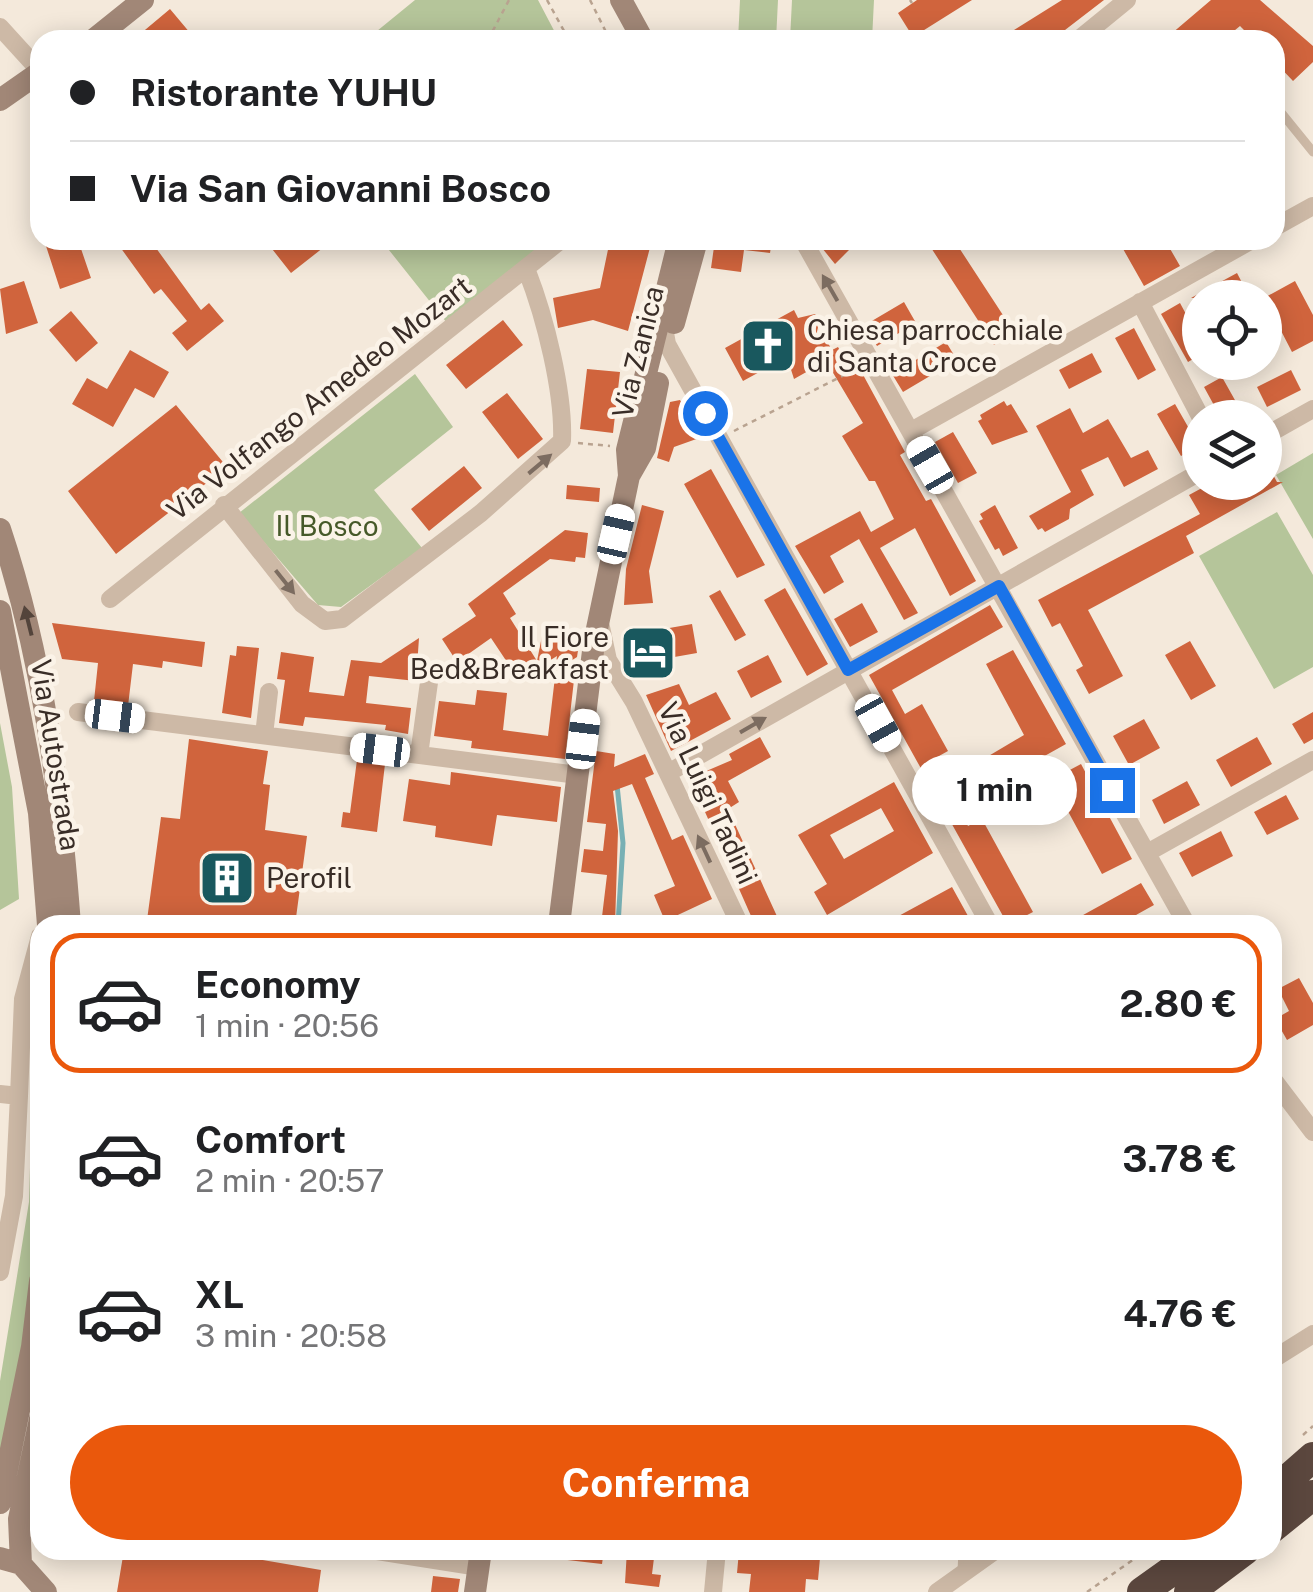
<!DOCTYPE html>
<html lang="it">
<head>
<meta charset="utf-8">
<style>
	:root { --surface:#fff; --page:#f2f2f2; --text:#202124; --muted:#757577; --line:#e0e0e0; --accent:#ea580c }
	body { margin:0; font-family:"Public Sans",sans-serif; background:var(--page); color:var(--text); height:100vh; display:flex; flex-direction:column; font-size:38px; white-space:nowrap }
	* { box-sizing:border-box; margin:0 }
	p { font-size:32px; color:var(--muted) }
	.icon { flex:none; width:55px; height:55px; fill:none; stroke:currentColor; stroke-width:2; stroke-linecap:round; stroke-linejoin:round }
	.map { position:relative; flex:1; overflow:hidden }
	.sheet { position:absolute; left:30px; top:915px; width:1252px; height:645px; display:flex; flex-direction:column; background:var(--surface); border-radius:30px; box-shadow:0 5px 25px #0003 }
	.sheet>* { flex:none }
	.hud { position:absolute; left:30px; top:30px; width:1255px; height:220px; border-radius:30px; box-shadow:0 5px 25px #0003; display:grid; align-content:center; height:220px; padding:0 40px; background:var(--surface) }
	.tools { position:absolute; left:1182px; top:280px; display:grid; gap:20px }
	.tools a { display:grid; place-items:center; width:100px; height:100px; border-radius:50%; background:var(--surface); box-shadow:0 5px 25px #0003; font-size:50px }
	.end { position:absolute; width:45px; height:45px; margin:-22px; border:12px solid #1a73e8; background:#fff; box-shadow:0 0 0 5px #fff }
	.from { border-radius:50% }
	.bubble { position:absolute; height:70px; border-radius:35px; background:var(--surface); box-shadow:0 5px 25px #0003; font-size:32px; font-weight:700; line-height:70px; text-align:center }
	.car { position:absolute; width:30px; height:60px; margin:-30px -15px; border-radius:12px; box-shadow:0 0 8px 2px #0007; background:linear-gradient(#fff 24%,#345 0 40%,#fff 0 76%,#345 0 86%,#fff 0) }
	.hud b { display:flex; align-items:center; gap:35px; height:95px; font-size:38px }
	.hud b+b { border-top:2px solid var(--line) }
	.hud i { width:25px; height:25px; background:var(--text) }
	ul { padding:18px 0 0; list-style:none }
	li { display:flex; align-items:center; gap:30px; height:140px; margin:0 20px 15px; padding:0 20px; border:5px solid transparent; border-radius:30px }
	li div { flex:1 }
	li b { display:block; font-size:38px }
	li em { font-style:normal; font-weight:700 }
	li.on { border-color:var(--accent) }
	li>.icon { width:90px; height:90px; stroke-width:1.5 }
	.primary-button { display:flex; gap:20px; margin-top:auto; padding:20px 40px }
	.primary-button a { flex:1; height:115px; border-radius:60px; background:var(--accent); color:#fff; font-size:40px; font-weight:700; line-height:115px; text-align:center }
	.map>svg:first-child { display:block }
	.green { fill:#b5c59a }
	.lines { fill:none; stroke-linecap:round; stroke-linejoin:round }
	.stream { stroke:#78b0b4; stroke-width:5 }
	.building { fill:#d0643d; fill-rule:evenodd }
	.path { stroke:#b9a390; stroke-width:2.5; stroke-dasharray:5 5; stroke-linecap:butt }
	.lane { stroke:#cdb9a6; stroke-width:9 }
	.street { stroke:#cdb9a6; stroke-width:18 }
	.secondary { stroke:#a18777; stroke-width:22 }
	.highway { stroke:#5b473e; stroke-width:30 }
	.oneway { fill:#7c6c60 }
	.oneway2 { fill:#53443b }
	.route { stroke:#1a73e8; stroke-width:12 }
	.labels { text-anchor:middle; stroke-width:9; stroke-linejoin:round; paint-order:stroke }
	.poi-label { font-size:28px; fill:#392d27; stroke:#fbf3e8; text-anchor:start }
	.street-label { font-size:28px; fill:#392d27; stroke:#fbf3e8 }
	.park-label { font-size:28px; fill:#465929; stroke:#fbf3e8 }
</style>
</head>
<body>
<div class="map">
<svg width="1313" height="1592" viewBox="0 0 1313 1592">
	<rect width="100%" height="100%" fill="#f4e9db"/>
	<!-- green -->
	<path class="green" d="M 415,0 L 538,0 L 559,40 L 366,40 Z
		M 740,0 L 778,0 L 776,40 L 738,40 Z
		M 792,0 L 874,0 L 872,40 L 790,40 Z
		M 381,240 L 553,240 L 447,323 Z
		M 415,374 L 453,427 L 374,490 L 422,548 L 341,607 L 318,605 L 239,513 Z
		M 1313,453 L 1313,539 L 1276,475 Z
		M 1277,512 L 1313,575 L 1313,667 L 1274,689 L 1199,556 Z
		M 0,723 L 12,787 L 19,899 L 0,910 Z
		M 40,986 L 39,1254 L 0,1472 L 0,1381 L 29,1202 L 35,996 Z"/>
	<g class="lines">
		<!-- stream -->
		<path class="stream" d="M 617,785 L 623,843 L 618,925"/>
	</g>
	<!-- building -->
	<path class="building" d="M 917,0 L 972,0 L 913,37 L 898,13 Z
		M 1062,0 L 1104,0 L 1052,40 L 998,40 Z
		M 1211,0 L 1260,0 L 1313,46 L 1313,62 L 1293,81 L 1275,62 L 1275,40 L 1254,40 L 1240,26 L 1223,40 L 1164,40 Z
		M 170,9 L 196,40 L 133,40 Z
		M 63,240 L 78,240 L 91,278 L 60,289 L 46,246 Z
		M 115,240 L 143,240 L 152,250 L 156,248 L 201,310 L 209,303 L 224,321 L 187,351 L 172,333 L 187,321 L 161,289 L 154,294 Z
		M 265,240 L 333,240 L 291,273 Z
		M 610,240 L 652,240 L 628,331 L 593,320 L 558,328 L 553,298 L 600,288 Z
		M 715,240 L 772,240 L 770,253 L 744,250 L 741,272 L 711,268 Z
		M 829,240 L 859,240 L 835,264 L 822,248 Z
		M 926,240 L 954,240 L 1014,332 L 994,345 Z
		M 1118,240 L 1165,240 L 1180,266 L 1144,286 Z
		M 1237,273 L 1250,298 L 1191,298 Z
		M 24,281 L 38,323 L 6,334 L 0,289 Z
		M 1295,281 L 1313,315 L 1313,341 L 1292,352 L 1264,298 Z
		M 904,302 L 916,323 L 877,346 L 865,325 Z
		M 1180,303 L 1200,340 L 1200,355 L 1188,362 L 1161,314 Z
		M 794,310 L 798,318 L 815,314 L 820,320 L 815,339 L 825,338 L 832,350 L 838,347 L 853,375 L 861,371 L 905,452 L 900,455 L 926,501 L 931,499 L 976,581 L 950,596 L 915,528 L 880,548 L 918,613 L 904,620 L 859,539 L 830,556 L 844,582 L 824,594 L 795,546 L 860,511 L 871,532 L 894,519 L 875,481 L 869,481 L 842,436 L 863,423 L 832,371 L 823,376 L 817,366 L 794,379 L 787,357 L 743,381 L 725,348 Z
		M 71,311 L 98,343 L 76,362 L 49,330 Z
		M 503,320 L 523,345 L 466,389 L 446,365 Z
		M 1134,328 L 1156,370 L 1138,380 L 1115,338 Z
		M 946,342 L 957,360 L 903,392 L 892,374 Z
		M 130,350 L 169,372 L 154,398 L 135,388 L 113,427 L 72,404 L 87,378 L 107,389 Z
		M 1092,353 L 1102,372 L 1069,389 L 1059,370 Z
		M 587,369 L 620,372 L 613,433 L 580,429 Z
		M 1291,370 L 1301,390 L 1267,407 L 1257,387 Z
		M 1222,377 L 1245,418 L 1221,418 L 1204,387 Z
		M 507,393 L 543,439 L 518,459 L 482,412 Z
		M 680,400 L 702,437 L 674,447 L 669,462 L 657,458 L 670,402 Z
		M 1004,401 L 1007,406 L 1011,404 L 1028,432 L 992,445 L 978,421 L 982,419 L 980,415 Z
		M 1175,404 L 1199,446 L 1181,456 L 1157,414 Z
		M 176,405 L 227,467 L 116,554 L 68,491 Z
		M 1070,408 L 1083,433 L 1108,419 L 1131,458 L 1148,450 L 1158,469 L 1124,487 L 1108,457 L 1081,470 L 1094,495 L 1070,509 L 1069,519 L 1045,532 L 1042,528 L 1038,530 L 1029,516 L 1071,492 L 1036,426 Z
		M 953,432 L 977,473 L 958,483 L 935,442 Z
		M 1265,460 L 1277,482 L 1283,482 L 1186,536 L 1194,553 L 1088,610 L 1123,676 L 1089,694 L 1076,670 L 1083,666 L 1060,623 L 1052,627 L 1038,600 L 1200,514 L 1189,495 L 1213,482 L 1265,482 Z
		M 464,466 L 482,488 L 429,531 L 411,509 Z
		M 711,469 L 765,565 L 737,578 L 684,484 Z
		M 567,485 L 600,488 L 599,502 L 566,499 Z
		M 642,505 L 664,511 L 649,571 L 653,603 L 624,605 L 626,569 Z
		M 995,505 L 1018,548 L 1003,556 L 999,548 L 995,550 L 979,521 L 983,519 L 980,514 Z
		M 565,530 L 588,533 L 585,558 L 576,557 L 575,562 L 550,559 L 503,593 L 516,614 L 510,618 L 537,661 L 544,626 L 581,631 L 577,657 L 555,671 L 557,656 L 519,680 L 491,638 L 457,662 L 442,639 L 476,616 L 468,604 Z
		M 785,588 L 828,664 L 807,676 L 764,600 Z
		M 720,590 L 746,635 L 735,641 L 709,596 Z
		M 862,603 L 878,632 L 850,647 L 834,619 Z
		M 990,605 L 1003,627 L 892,690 L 905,714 L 922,704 L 948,751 L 930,761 L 943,783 L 1024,735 L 986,664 L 1013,650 L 1066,744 L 957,805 L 968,826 L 982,819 L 1033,912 L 1008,925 L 869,675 Z
		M 52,623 L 205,642 L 202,667 L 163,661 L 162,668 L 133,664 L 128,706 L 94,701 L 98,663 L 62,659 Z
		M 692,624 L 697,653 L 646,662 L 641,633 Z
		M 419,638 L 416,681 L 369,676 L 366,703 L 411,708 L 408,734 L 385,730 L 386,725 L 305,717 L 303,726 L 279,723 L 285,680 L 277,679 L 281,652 L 314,657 L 309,692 L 344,696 L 351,660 L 381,663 Z
		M 1190,641 L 1216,686 L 1191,700 L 1165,655 Z
		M 237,646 L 259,648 L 251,718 L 222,713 L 230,655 L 236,656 Z
		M 768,655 L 782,682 L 751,698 L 737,671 Z
		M 555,677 L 574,680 L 565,759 L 471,748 L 472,741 L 434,736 L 439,701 L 475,705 L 477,690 L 507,693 L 503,730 L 548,736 Z
		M 679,684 L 689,705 L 716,692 L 731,719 L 671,751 L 646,695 Z
		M 1313,712 L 1313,739 L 1304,744 L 1292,724 Z
		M 1144,719 L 1160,748 L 1129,765 L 1113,736 Z
		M 760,737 L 771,757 L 728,781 L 739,802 L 728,809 L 781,925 L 755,925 L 690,778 L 732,760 L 729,754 Z
		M 1257,737 L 1272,764 L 1231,787 L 1216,760 Z
		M 189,739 L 268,751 L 263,784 L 270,785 L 265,830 L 307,836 L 295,925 L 189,925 L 147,920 L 161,817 L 180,819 Z
		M 596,751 L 615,754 L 614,767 L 645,754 L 654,774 L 645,778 L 672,840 L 683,835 L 712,899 L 665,921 L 654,895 L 675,886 L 632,784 L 613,791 L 618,831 L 615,925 L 601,925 L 607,875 L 581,872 L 584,849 L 603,851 L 606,824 L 587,822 Z
		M 357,760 L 385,764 L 377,832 L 341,827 L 343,812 L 350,813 Z
		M 1081,764 L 1132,859 L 1102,874 L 1051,780 Z
		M 451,772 L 561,787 L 557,822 L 497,815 L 492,846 L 435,837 L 436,826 L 403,821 L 409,779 L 450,785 Z
		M 1187,781 L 1200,805 L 1164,824 L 1152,800 Z
		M 894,782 L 933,853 L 827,915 L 814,892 L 827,884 L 798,835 ZM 881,808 L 894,831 L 844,859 L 830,835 Z
		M 1286,795 L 1299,819 L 1267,835 L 1254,812 Z
		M 1221,831 L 1233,856 L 1192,877 L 1179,853 Z
		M 1141,883 L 1154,905 L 1118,925 L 1065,925 Z
		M 952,887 L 973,925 L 882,925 Z
		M 1299,978 L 1313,1003 L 1313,1025 L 1287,1040 L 1275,1019 L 1289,1011 L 1278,989 Z
		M 124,1550 L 204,1550 L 321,1570 L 318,1592 L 117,1592 Z
		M 550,1550 L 604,1550 L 602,1564 L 550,1558 Z
		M 627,1550 L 655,1550 L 652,1574 L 661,1575 L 659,1587 L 625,1583 Z
		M 809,1550 L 808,1557 L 820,1558 L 818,1580 L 806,1579 L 805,1592 L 749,1592 L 751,1574 L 737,1573 L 739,1551 Z
		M 433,1576 L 460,1579 L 458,1592 L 431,1592 Z"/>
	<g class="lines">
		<!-- path -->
		<path class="path" d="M 547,0 L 569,40
			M 590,0 L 610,40
			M 910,0 L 912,3
			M 488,40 L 509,0
			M 734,431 L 856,369
			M 578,443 L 610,446
			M 1303,1435 L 1313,1426
			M 1087,1592 L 1147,1550"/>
		<!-- lane -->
		<path class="lane" d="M 1275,105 L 1313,152
			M 962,1572 L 963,1550"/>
		<!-- street -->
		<path class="street" d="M 0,27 L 40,71
			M 1078,40 L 1127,0
			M 1275,227 L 1313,206
			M 803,240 L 1187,925
			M 1140,302 L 1201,418
			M 662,316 L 667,344 L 990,925
			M 911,431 L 1252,240
			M 1265,436 L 1313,409
			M 224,505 L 302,604 L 325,621 L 342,619 L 481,513 L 562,441 C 564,392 545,317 527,271
			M 110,599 L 561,240
			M 601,627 L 608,660 L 634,702 L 740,925
			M 78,712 L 578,775
			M 264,735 L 269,692
			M 419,755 L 430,675
			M 668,773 L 1200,472
			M 1147,853 L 1313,760
			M 1272,1078 L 1313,1132
			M 0,1094 L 19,1096 L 14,1196 L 0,1272
			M 19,1096 L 23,999 L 40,936
			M 1272,1360 L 1313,1334
			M 371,1550 L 479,1567
			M 713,1592 L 717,1550
			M 937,1592 L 996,1550"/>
		<!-- secondary -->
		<path class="secondary" d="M 621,0 L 643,40
			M 93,40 L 143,0
			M 0,100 L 40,72
			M 674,323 L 697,240
			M 629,476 L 645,448 L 658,383
			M 0,529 C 43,658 60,789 70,925
			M 0,611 L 39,813 L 48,925
			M 559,925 L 594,643 L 629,476 L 627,450 L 679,240
			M 0,1503 L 32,1347 L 40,1281
			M 0,1558 L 21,1564 L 46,1592
			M 21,1564 L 19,1519 L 40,1419
			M 475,1592 L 481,1550"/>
		<!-- highway -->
		<path class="highway" d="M 1272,1493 L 1313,1457
			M 1272,1528 L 1313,1495
			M 1142,1592 L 1201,1550
			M 1189,1592 L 1245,1550"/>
	</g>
	<!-- one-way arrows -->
	<defs><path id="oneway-solid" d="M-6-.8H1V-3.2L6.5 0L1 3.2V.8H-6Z" transform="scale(2.5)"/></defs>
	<g class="oneway">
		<use href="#oneway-solid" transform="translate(830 288) rotate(-120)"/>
		<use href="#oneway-solid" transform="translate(540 464) rotate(-40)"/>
		<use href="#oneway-solid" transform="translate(285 582) rotate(51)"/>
		<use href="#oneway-solid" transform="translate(753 725) rotate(-30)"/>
		<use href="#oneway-solid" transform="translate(704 849) rotate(-115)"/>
	</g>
	<use class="oneway2" href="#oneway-solid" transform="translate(28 621) rotate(-104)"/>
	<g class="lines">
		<!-- route -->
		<path class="route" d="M 705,413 L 848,670 L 999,586 L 1112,790"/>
	</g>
	<!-- icons -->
	<defs>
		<g id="church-square" transform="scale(2.875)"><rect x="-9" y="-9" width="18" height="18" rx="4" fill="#19585e" stroke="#fbf3e8"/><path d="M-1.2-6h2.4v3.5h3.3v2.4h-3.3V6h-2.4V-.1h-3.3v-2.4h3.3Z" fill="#fff"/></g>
		<g id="hotel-square" transform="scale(2.875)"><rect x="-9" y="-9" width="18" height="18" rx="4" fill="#19585e" stroke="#fbf3e8"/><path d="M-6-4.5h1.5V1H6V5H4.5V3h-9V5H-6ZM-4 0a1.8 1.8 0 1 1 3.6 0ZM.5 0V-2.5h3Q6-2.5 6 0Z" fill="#fff"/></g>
		<g id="building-square" transform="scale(2.875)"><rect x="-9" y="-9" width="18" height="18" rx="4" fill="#19585e" stroke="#fbf3e8"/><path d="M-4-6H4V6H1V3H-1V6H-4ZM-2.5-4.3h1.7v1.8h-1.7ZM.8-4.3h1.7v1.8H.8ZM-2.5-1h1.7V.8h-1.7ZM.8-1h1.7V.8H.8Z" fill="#fff"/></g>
	</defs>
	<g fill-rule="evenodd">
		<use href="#church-square" x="768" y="346"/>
		<use href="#hotel-square" x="648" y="653"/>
		<use href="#building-square" x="227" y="878"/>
	</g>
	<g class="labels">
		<!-- poi labels -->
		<g class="poi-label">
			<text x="807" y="340">Chiesa parrocchiale<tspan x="807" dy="32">di Santa Croce</tspan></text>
			<text x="609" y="647" text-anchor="end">Il Fiore<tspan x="609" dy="32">Bed&amp;Breakfast</tspan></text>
			<text x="266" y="888">Perofil</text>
		</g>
		<!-- street labels -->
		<g class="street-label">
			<text transform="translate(638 352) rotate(-76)" y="10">Via Zanica</text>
			<text transform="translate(319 398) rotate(-38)" y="10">Via Volfango Amedeo Mozart</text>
			<text transform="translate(56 755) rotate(81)" y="10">Via Autostrada</text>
			<text transform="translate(708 793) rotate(65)" y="10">Via Luigi Tadini</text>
		</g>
		<!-- park labels -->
		<g class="park-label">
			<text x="327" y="536">Il Bosco</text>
		</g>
	</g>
</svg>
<div class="tools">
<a><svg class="icon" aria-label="locate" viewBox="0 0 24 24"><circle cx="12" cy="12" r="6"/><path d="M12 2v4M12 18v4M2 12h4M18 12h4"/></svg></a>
<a><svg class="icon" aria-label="layers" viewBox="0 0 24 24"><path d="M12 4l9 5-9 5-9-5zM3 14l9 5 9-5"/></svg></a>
</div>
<i class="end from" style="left:705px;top:413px"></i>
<i class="end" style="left:1112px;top:790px"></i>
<div class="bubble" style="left:912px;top:755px;width:165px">1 min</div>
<i class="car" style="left:930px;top:465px;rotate:330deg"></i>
<i class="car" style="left:616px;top:534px;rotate:13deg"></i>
<i class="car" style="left:115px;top:716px;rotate:97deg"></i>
<i class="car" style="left:878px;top:723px;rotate:151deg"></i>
<i class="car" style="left:583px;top:739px;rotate:7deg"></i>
<i class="car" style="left:380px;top:750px;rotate:277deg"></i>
<div class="hud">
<b><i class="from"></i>Ristorante YUHU</b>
<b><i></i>Via San Giovanni Bosco</b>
</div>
<section class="sheet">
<ul>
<li class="on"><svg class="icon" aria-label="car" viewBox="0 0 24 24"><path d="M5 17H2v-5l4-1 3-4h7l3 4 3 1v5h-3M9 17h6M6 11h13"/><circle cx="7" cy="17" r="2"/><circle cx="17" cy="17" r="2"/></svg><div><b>Economy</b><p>1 min · 20:56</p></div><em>2.80 €</em></li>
<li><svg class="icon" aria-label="car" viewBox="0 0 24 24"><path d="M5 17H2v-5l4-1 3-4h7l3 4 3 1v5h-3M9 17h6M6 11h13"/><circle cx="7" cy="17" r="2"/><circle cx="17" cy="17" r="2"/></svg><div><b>Comfort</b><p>2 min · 20:57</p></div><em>3.78 €</em></li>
<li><svg class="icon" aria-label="car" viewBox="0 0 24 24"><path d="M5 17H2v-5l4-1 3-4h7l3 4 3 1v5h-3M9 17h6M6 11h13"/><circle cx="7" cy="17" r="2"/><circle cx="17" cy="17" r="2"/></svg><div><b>XL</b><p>3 min · 20:58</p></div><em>4.76 €</em></li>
</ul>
<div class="primary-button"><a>Conferma</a></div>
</section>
</div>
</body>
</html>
